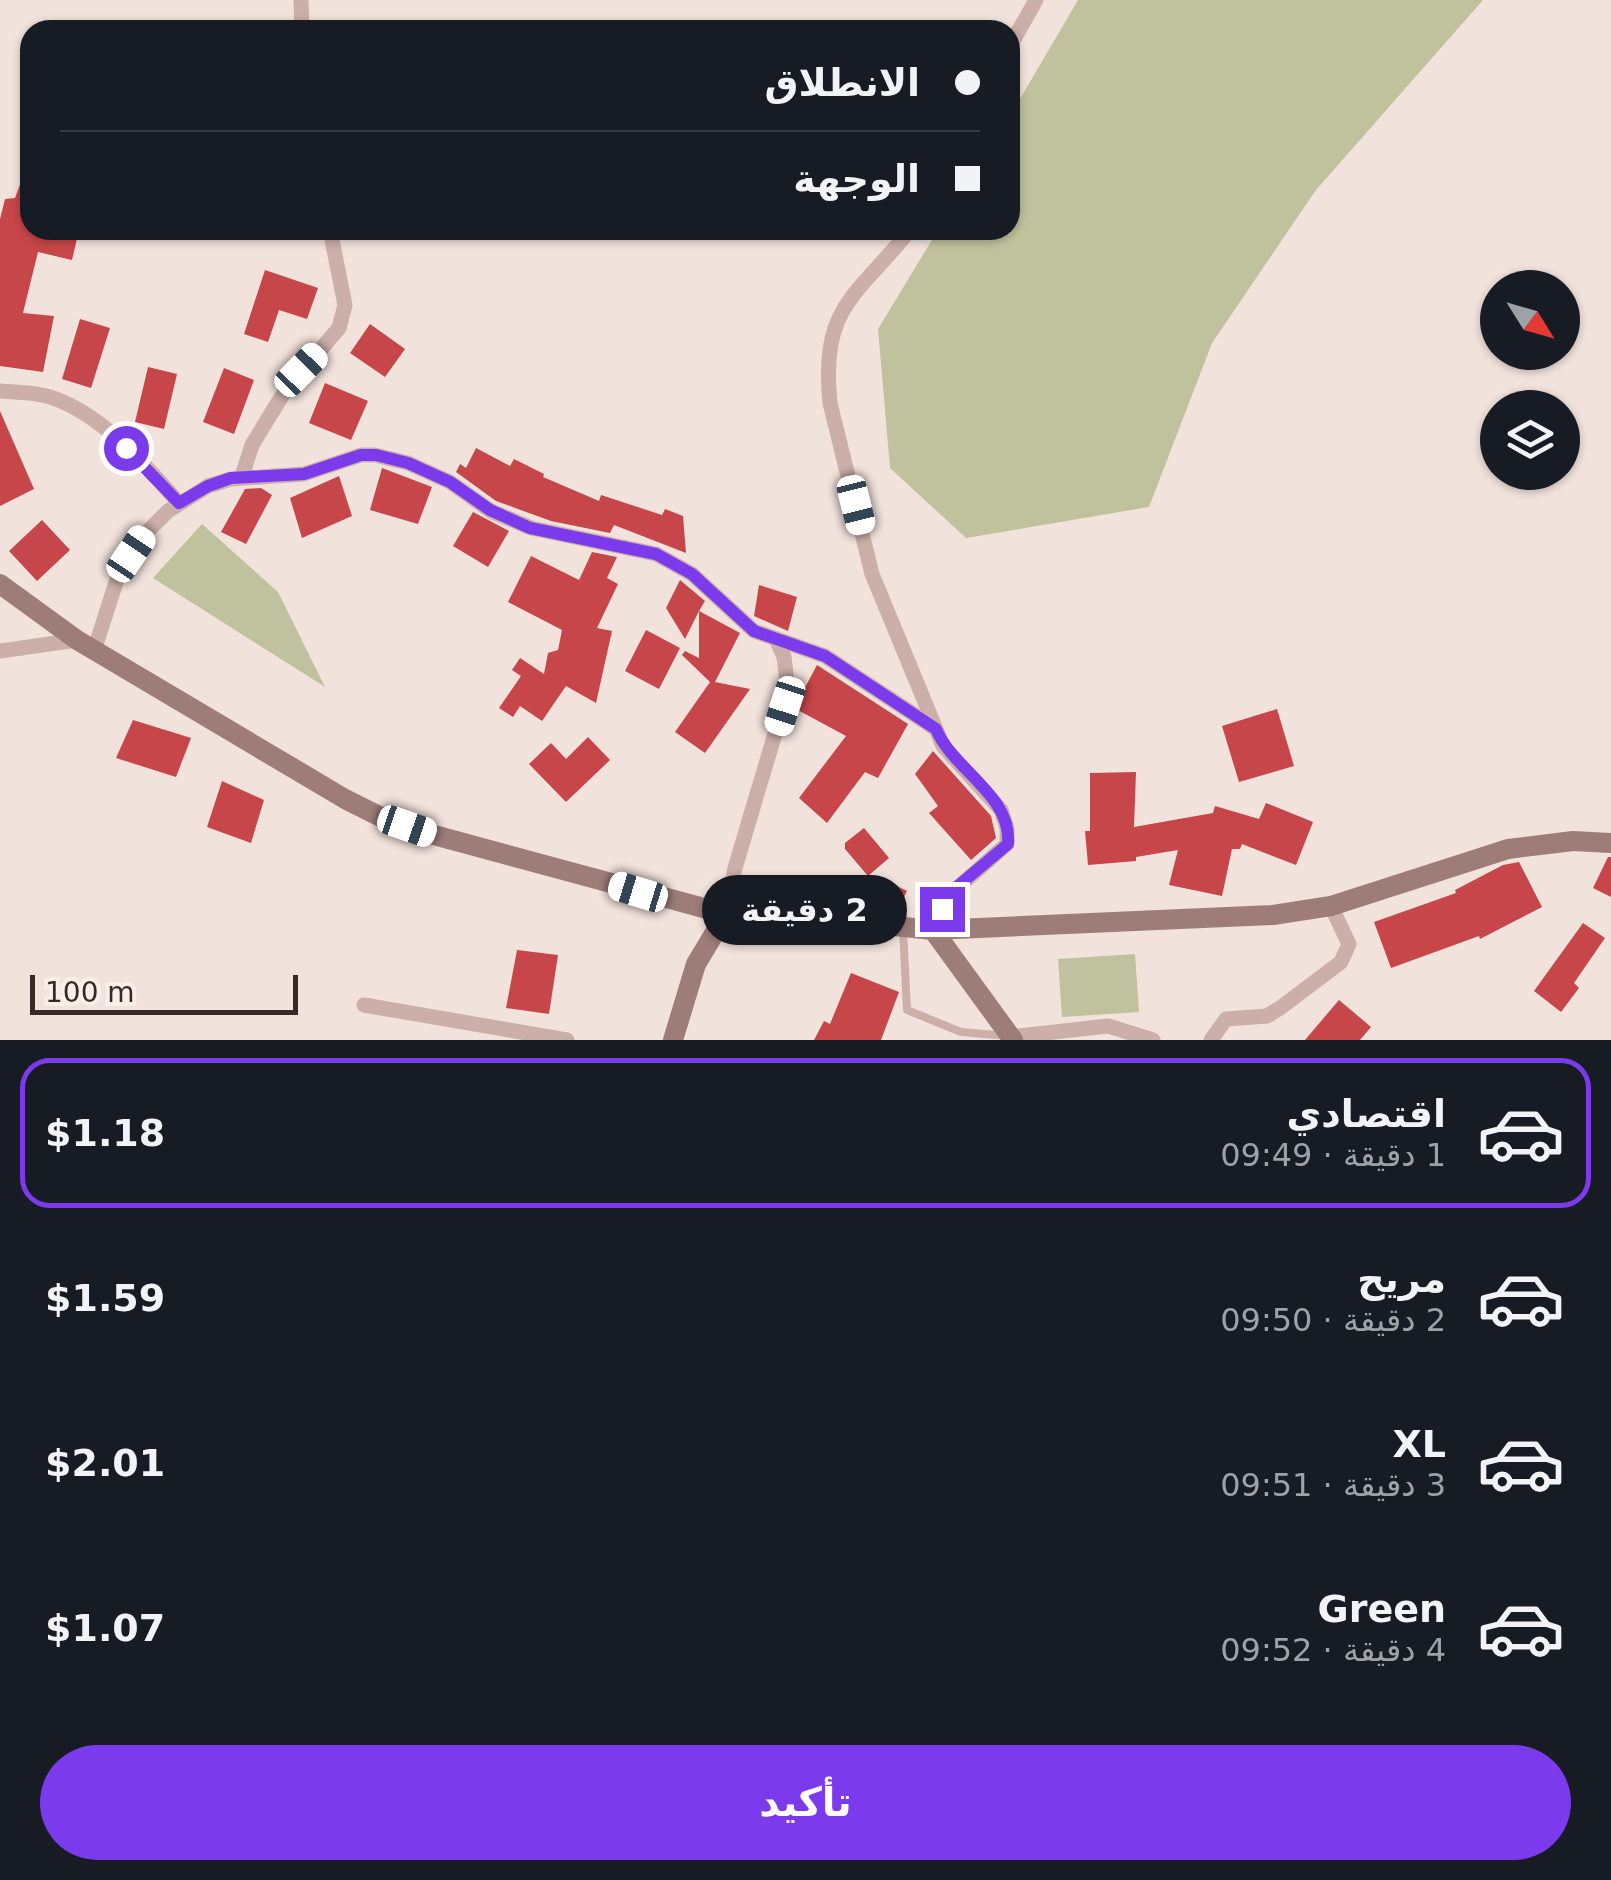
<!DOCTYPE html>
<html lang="ar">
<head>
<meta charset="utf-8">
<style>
	:root { --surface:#171b24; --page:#20242c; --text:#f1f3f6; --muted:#9ea1a6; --line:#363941; --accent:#7c3aed }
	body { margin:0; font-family:"DejaVu Sans",Cairo,sans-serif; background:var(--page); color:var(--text); direction:rtl; height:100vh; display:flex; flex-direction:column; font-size:38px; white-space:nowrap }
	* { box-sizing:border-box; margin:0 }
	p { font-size:32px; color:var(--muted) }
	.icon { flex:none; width:55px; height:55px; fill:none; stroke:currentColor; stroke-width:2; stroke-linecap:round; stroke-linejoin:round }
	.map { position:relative; height:1040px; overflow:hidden; direction:ltr }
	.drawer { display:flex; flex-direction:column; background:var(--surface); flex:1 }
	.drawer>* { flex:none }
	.banner { position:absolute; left:20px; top:20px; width:1000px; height:220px; border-radius:30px; box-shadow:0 2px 8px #0004; direction:rtl; display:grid; align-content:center; height:220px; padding:0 40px; background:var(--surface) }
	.needle { width:65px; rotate:127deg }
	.fabs { position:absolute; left:1480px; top:270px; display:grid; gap:20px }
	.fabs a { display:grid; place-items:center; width:100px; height:100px; border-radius:50%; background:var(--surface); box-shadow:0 2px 8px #0004; font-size:50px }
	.scale { position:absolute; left:30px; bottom:25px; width:268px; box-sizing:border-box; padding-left:10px; border:5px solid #372928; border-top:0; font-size:28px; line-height:35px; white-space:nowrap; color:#372928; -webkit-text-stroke:8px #faeee9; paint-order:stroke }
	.end { position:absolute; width:45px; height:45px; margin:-22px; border:12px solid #7c3aed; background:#fff; box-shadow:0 0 0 5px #fff }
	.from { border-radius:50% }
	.bubble { position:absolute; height:70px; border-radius:35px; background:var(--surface); box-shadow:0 2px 8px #0004; font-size:32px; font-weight:700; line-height:70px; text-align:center; direction:rtl }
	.car { position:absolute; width:30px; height:60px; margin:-30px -15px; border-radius:12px; box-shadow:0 0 8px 2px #0007; background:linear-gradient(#fff 24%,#345 0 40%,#fff 0 76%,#345 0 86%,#fff 0) }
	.banner b { display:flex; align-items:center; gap:35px; height:95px; font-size:38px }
	.banner b+b { border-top:2px solid var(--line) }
	.banner i { width:25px; height:25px; background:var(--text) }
	ul { padding:18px 0 0; list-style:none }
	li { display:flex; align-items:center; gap:30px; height:150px; margin:0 20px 15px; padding:0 20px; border:5px solid transparent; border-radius:30px }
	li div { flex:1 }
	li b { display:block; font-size:38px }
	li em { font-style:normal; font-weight:700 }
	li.on { border-color:var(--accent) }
	li>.icon { width:90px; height:90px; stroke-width:1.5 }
	.cta { display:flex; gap:20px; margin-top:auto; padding:20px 40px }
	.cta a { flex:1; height:115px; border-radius:60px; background:var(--accent); color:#fff; font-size:40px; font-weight:700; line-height:115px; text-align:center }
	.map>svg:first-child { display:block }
	.green { fill:#bfc29c }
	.building { fill:#c74649 }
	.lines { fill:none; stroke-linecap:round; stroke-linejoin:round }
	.lane { stroke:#cbafa8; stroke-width:8 }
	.street { stroke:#cbafa8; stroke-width:15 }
	.secondary { stroke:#9e7d79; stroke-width:20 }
	.route { stroke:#7c3aed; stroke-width:12 }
</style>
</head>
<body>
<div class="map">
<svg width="1611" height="1040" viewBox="0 0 1611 1040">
	<rect width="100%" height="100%" fill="#f2e2dc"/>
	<!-- green -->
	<path class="green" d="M 1078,0 L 1483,0 L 1316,190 L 1212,343 L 1149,507 L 966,538 L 890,468 L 878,329 L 938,230 L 1010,230 L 1010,116 Z
		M 202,524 L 278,592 L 325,687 L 153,578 Z
		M 1135,954 L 1139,1012 L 1062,1017 L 1058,959 Z"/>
	<!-- building -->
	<path class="building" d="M 28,163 L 30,230 L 79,230 L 72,260 L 38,252 L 23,313 L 54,316 L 43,372 L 0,366 L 0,219 L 5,199 L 15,198 Z
		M 265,270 L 318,288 L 307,319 L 279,310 L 268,342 L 244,334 Z
		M 80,319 L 110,328 L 91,388 L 62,379 Z
		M 370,324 L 405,349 L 385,377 L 350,353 Z
		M 148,367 L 177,374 L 164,429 L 135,422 Z
		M 224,368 L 254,380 L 234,434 L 203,422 Z
		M 325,383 L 368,401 L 351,440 L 309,423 Z
		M 0,411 L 34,489 L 0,506 Z
		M 476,448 L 510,466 L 514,459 L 544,474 L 543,477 L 599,501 L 601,495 L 662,515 L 665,509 L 683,516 L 686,553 L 614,525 L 610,533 L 551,521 L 496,501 L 456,472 L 460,464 L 466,468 Z
		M 382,468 L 432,487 L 418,524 L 370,510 Z
		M 339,476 L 352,516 L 302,538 L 290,498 Z
		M 261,488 L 272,495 L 246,544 L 221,532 L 245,489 Z
		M 473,512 L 509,531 L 488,567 L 453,546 Z
		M 42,520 L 70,550 L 37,581 L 9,551 Z
		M 592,552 L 617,557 L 607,578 L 618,584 L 597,628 L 612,631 L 596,703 L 566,686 L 542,721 L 520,706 L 513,717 L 499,708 L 521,676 L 512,670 L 520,658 L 544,674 L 548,653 L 558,650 L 562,630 L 508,602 L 531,556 L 579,580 Z
		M 680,580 L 705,601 L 699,611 L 740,633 L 715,682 L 750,689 L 705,753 L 675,732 L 710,682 L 682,655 L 685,651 L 699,658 L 699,611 L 685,639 L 666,608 Z
		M 759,585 L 797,597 L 788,631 L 754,616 Z
		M 646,630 L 680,648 L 659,689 L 625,671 Z
		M 817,665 L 908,724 L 878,778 L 865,772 L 827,823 L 799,798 L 846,736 L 794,708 Z
		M 1277,709 L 1294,766 L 1239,782 L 1222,726 Z
		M 133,720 L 191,738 L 176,777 L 116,758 Z
		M 588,737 L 610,760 L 566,802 L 529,764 L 551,743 L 566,759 Z
		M 933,751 L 991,816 L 996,838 L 971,860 L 929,813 L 938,806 L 915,774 Z
		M 1136,772 L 1134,827 L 1213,813 L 1215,806 L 1259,819 L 1266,803 L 1313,822 L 1296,865 L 1242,844 L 1240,849 L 1232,849 L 1222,896 L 1169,885 L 1178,850 L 1136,857 L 1136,861 L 1088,865 L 1085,831 L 1090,831 L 1090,773 Z
		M 222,781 L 264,800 L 251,843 L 207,827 Z
		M 864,828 L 889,858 L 868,876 L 845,849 L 845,843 Z
		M 1608,857 L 1611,857 L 1611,897 L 1593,888 Z
		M 1519,862 L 1542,907 L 1480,939 L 1479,936 L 1391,968 L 1374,922 L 1456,893 L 1455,890 L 1503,865 Z
		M 875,875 L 907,891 L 896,912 L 859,905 Z
		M 1583,923 L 1605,938 L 1574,983 L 1579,988 L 1561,1012 L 1534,991 Z
		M 517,950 L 558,955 L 549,1014 L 506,1008 Z
		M 851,973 L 899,992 L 881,1040 L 814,1040 L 824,1021 L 830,1024 Z
		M 1339,1000 L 1371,1027 L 1360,1040 L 1305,1040 Z"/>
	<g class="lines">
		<!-- lane -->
		<path class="lane" d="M 903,929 L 907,1010 L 961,1032 L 1007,1036"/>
		<!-- street -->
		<path class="street" d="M 301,0 L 302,30
			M 1010,46 L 1036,0
			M 910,230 C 856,297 820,307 830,403 L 872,574 L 943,746 L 1001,810 L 1007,828 L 1007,844 L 946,898 L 941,909 L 941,930
			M 0,391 C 21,393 42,392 61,401 C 108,421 146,466 179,503
			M 242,476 L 252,445 L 285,391 L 339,328 L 345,305 L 330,230
			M 0,651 L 77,640
			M 94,651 L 119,573 L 142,537 L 168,511 L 208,486 L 231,479 L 304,474 L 361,455 L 375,455 L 408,463 L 450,482 L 491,511 L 531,528 L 656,554 L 692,574 L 754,631 L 825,656 L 936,729
			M 726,914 L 735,868 L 788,690 L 784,657 L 776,639
			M 364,1005 L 567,1040
			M 1009,1037 L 1108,1026 L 1153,1040
			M 1211,1040 L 1226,1019 L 1267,1016 L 1280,1008 L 1341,962 L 1349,944 L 1331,906"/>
		<!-- secondary -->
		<path class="secondary" d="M 0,584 L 77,640 L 345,799 L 381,817 L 434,835 L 726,914 L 807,917 L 933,930 L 1273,915 L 1331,906 L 1508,849 L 1573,841 L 1611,843
			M 933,930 L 1013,1040
			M 673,1040 L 696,964 L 726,914"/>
	</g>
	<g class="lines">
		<!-- route -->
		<path class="route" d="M 126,448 L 179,503 L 208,486 L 231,478 L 304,474 L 361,455 L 376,455 L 408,463 L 450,482 L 490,510 L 530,528 L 656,554 L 692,574 L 754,631 L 825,656 L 936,729 C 953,770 1012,795 1008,844 L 952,891 L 942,909"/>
	</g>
</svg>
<div class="fabs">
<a><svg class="needle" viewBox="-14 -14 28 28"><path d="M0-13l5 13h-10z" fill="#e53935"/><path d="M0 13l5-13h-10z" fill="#9ea1a6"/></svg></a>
<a><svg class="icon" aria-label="layers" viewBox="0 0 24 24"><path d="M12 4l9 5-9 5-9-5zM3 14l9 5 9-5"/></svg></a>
</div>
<div class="scale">100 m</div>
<i class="end from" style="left:126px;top:448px"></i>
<i class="end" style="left:942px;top:909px"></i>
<div class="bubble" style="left:702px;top:875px;width:205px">2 دقيقة</div>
<i class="car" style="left:301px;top:370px;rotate:44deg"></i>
<i class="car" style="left:856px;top:505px;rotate:166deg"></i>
<i class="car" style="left:131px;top:554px;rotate:34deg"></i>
<i class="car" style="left:785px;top:706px;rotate:198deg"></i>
<i class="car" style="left:407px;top:826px;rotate:109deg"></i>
<i class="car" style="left:638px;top:892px;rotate:287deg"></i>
<div class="banner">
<b><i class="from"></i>الانطلاق</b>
<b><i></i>الوجهة</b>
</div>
</div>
<section class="drawer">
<ul>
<li class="on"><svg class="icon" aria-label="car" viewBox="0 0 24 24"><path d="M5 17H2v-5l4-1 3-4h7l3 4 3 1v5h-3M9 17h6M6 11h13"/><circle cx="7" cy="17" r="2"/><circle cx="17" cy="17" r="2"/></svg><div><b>اقتصادي</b><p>1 دقيقة · 09:49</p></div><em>$1.18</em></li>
<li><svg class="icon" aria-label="car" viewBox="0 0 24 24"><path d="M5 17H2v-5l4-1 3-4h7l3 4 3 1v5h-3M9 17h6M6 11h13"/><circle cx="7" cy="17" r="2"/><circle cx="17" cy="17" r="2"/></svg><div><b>مريح</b><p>2 دقيقة · 09:50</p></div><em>$1.59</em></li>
<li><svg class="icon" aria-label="car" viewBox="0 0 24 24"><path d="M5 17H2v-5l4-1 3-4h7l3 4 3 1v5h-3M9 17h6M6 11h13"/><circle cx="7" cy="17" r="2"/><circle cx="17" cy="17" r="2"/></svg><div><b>XL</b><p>3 دقيقة · 09:51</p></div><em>$2.01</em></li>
<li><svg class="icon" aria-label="car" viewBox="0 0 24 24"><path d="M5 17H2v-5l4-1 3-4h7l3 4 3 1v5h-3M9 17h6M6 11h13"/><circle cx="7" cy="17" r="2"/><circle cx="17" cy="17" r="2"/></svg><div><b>Green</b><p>4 دقيقة · 09:52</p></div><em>$1.07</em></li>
</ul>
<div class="cta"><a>تأكيد</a></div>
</section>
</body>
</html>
